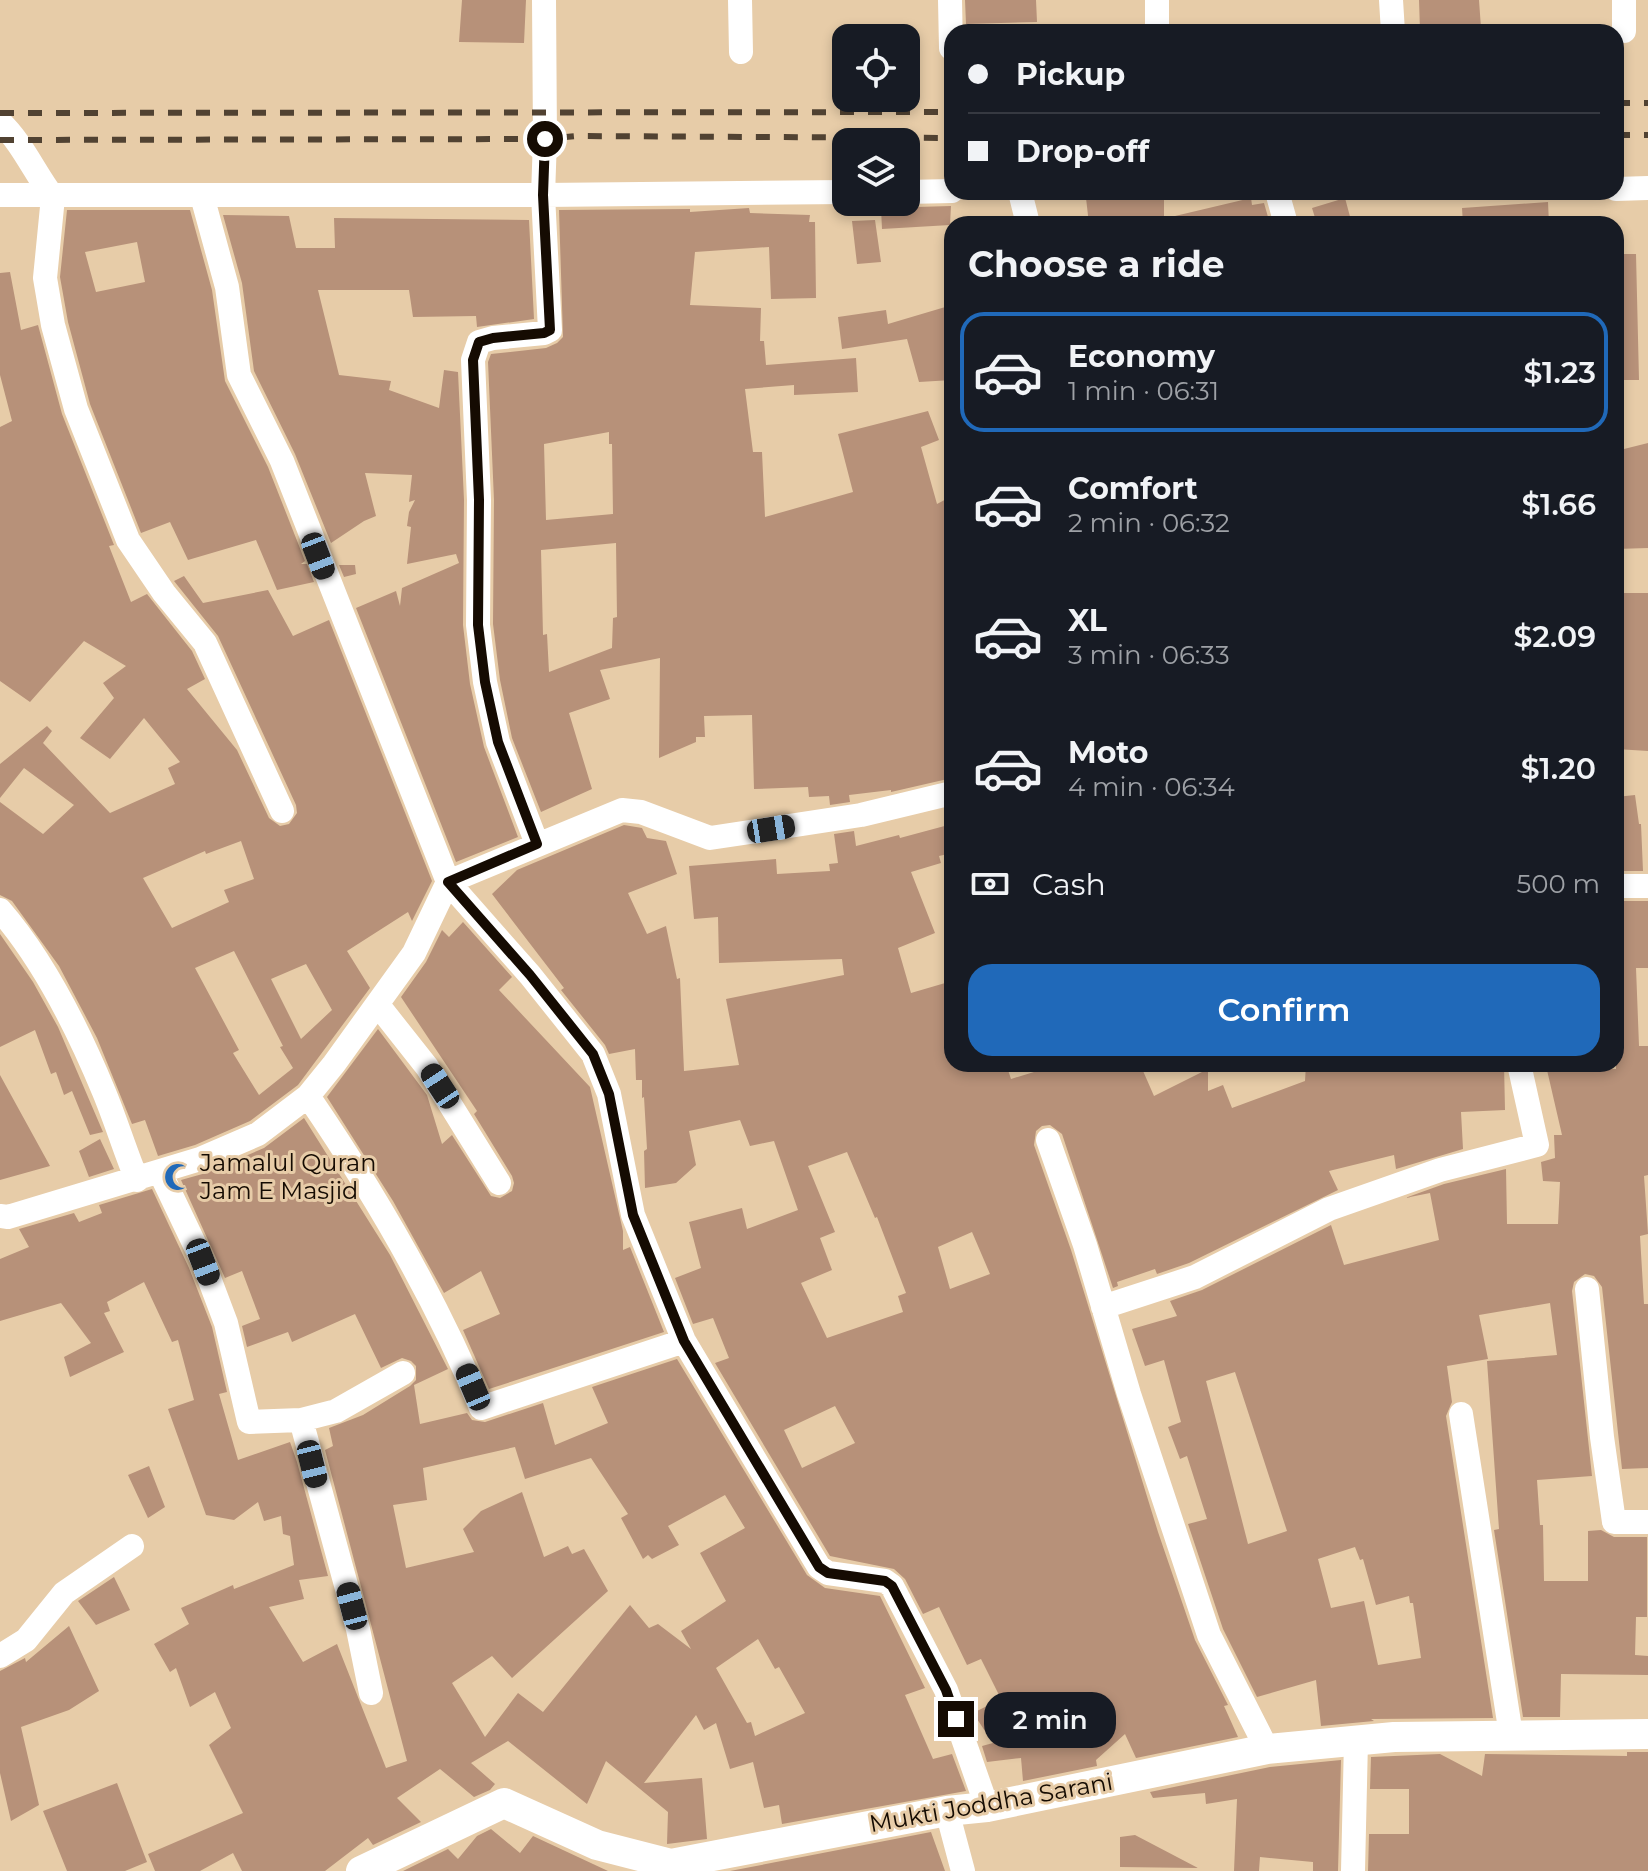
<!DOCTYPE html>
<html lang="en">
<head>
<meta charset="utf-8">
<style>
	:root { --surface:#171b24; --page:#20242c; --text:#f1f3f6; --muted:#9ea1a6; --line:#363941; --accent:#2069b9 }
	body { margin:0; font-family:Montserrat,sans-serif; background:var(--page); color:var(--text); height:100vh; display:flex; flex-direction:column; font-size:30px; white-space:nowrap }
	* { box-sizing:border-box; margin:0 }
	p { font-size:26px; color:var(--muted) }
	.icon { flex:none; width:44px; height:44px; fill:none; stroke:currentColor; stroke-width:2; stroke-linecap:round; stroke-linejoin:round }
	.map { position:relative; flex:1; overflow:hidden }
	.sheet { position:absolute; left:944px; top:216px; width:680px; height:856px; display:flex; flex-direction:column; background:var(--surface); border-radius:24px; box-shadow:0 4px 12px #0003 }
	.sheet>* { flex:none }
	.hud { position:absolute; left:944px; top:24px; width:680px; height:176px; border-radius:24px; box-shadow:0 4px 12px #0003; display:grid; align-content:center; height:176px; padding:0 24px; background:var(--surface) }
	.fabs { position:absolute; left:832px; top:24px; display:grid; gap:16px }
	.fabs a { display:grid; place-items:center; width:88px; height:88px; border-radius:16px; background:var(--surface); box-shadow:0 4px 12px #0003; font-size:40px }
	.end { position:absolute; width:36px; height:36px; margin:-18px; border:10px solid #150b02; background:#fff; box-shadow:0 0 0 4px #fff }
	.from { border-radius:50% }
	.bubble { position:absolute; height:56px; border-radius:24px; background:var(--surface); box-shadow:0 4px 12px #0003; font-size:26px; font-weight:600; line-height:56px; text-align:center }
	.car { position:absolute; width:24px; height:48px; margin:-24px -12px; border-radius:10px; box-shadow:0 0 6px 2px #0007; background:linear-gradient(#222 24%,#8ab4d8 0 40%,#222 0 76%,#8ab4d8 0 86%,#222 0) }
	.hud b { display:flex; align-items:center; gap:28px; height:76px; font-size:30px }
	.hud b+b { border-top:2px solid var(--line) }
	.hud i { width:20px; height:20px; background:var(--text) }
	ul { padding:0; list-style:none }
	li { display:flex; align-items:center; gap:24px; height:120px; margin:0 16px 12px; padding:0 8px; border:4px solid transparent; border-radius:24px }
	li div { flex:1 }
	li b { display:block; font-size:30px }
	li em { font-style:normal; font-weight:600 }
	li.on { border-color:var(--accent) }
	li>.icon { width:72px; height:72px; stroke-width:1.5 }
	h2 { padding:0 24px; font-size:36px; line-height:96px }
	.pay { display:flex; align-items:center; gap:20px; height:88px; padding:0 24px; font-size:30px }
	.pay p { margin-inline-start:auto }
	.action { display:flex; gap:16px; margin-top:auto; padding:16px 24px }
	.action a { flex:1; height:92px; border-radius:24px; background:var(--accent); color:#fff; font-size:32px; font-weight:600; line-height:92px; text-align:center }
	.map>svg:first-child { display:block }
	.building { fill:#b79179; fill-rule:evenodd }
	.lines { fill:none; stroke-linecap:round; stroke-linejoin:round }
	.minor { stroke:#fff; stroke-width:24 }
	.tertiary { stroke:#fff; stroke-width:30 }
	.rail { stroke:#514232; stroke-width:6; stroke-dasharray:14 14; stroke-linecap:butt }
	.route { stroke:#150b02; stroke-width:10 }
	.labels { text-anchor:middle; stroke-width:6; stroke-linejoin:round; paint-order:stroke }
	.poi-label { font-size:24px; fill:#150b02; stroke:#e7cca8; text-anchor:start }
	.street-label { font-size:24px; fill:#150b02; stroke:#e7cca8 }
</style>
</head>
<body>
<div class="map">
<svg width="1648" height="1871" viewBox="0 0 1648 1871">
	<rect width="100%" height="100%" fill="#e7cca8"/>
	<!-- building -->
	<path class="building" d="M 462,0 L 526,0 L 524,43 L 459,42 Z
		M 965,0 L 1036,0 L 1037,22 L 966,24 Z
		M 1419,0 L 1479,0 L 1481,28 L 1420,30 Z
		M 1086,198 L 1164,199 L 1164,224 L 1089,224 Z
		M 1251,198 L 1252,205 L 1264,203 L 1270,224 L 1176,224 L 1175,216 Z
		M 1345,198 L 1352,224 L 1317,224 L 1312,208 Z
		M 1548,202 L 1549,224 L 1463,224 L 1462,208 Z
		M 951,206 L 950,225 L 882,229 L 881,208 Z
		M 749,208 L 750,213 L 810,215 L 809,222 L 815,222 L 816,298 L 771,299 L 769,247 L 695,252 L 690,305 L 761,308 L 760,341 L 764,341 L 766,365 L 856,358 L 858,392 L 794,395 L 794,385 L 745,389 L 753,452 L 762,452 L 765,517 L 853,492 L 838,434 L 928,411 L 939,440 L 921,447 L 937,504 L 952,496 L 952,778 L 891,792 L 891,790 L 849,795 L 850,802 L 830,805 L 829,796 L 809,797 L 808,787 L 754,789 L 752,715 L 704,716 L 705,737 L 696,737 L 696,742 L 659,758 L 660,658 L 600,670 L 610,699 L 569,713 L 592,789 L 541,812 L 512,738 L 500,680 L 493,624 L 494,500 L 488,362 L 491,354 L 546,348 L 557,343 L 563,337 L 559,210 L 690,209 L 690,212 ZM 609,432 L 609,444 L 612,444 L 613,514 L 546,520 L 544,444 ZM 616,543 L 617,617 L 613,618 L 612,648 L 549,672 L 547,634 L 543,635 L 541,550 Z
		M 67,210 L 190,210 L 212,290 L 225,381 L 268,467 L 305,561 L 301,564 L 307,564 L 314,582 L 277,590 L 256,540 L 188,560 L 170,522 L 141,533 L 90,404 L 68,322 L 60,277 ZM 137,242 L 145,282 L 96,292 L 85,252 Z
		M 223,215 L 289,216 L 296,248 L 335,248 L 334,218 L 529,220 L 534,319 L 477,327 L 476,316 L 413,317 L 409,290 L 318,290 L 339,375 L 391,381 L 389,390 L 439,408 L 444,370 L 458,372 L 464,500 L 463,625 L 470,684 L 484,747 L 518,837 L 456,862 L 356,608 L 396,591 L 400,606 L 402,588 L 459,563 L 456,554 L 407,564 L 411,527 L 407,526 L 409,512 L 415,500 L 409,502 L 412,475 L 365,473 L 376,516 L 364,521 L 331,543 L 295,454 L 254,371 L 242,283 Z
		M 875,220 L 881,262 L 857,264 L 852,221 Z
		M 1616,254 L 1636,254 L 1639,380 L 1616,380 Z
		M 10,272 L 21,330 L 38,325 L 62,414 L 114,545 L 109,546 L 131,602 L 147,594 L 192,651 L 205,679 L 187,689 L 237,750 L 269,818 L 280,826 L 289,824 L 297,813 L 296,805 L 218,636 L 174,581 L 184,576 L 203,603 L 268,590 L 293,636 L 329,620 L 432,881 L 412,921 L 408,912 L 347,951 L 370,988 L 298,1085 L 250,1121 L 195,1145 L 158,1156 L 145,1120 L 132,1124 L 97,1038 L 59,966 L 12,901 L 0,895 L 0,802 L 43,834 L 74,805 L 24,768 L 0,798 L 0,764 L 47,726 L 52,731 L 43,743 L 110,813 L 175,784 L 168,768 L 180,762 L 144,718 L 110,759 L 80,738 L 114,698 L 103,683 L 126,666 L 84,641 L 30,702 L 0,681 L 0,427 L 12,421 L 0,375 L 0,273 ZM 241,841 L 254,879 L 224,890 L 229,902 L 172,928 L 143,878 L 205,851 L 206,854 ZM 234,951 L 283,1046 L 280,1047 L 293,1068 L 259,1095 L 233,1053 L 239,1050 L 195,968 ZM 306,964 L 332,1010 L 301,1039 L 271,979 Z
		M 952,305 L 952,380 L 919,382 L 907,339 L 842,349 L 838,317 L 886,310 L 888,324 Z
		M 1648,443 L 1648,548 L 1616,549 L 1616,451 Z
		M 339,565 L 355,565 L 356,574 L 344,577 Z
		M 1616,593 L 1648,593 L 1648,751 L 1616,749 Z
		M 1635,795 L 1639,824 L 1641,824 L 1643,871 L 1619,871 L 1616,797 Z
		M 952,824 L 952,853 L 939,856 L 941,863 L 911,872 L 935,933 L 898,948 L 911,993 L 952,981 L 952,1064 L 1006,1064 L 1011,1079 L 1060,1064 L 1140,1064 L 1154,1096 L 1208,1069 L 1208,1091 L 1223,1085 L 1232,1108 L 1305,1081 L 1306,1064 L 1504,1064 L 1505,1110 L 1461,1112 L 1463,1149 L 1396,1169 L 1394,1155 L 1329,1171 L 1338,1190 L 1189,1263 L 1157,1274 L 1155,1269 L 1117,1282 L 1118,1286 L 1113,1288 L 1062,1134 L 1050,1125 L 1042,1126 L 1036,1131 L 1034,1145 L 1071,1250 L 1158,1532 L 1195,1640 L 1228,1705 L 1224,1706 L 1238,1737 L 1136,1758 L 1125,1734 L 1096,1760 L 1097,1766 L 1023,1781 L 1021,1758 L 987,1762 L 982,1746 L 993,1743 L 973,1713 L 1001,1699 L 981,1659 L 967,1665 L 939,1607 L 923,1614 L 905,1579 L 894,1569 L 830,1556 L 715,1363 L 729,1358 L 713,1318 L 693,1324 L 675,1278 L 701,1268 L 689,1222 L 742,1208 L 747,1229 L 798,1210 L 774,1141 L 750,1146 L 740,1120 L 689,1131 L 696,1165 L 676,1183 L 645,1188 L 644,1151 L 647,1149 L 644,1097 L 642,1098 L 642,1080 L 636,1080 L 635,1049 L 609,1054 L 605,1045 L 561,990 L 564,988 L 492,894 L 517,870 L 624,825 L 642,828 L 647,838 L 666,841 L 677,874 L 628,893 L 647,934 L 666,926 L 677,979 L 680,978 L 684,1071 L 739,1065 L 726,999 L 844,975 L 842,959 L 719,963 L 718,917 L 694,919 L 689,866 L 776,859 L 777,874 L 830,871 L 829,864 L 838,863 L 834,834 L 854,831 L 856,846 L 899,835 L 900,838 ZM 847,1152 L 875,1218 L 877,1217 L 906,1293 L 898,1296 L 903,1312 L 827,1338 L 801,1283 L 832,1270 L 820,1238 L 835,1232 L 808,1166 ZM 972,1232 L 990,1274 L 950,1289 L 938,1247 ZM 835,1406 L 855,1443 L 802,1468 L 784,1430 Z
		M 1616,901 L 1648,901 L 1648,968 L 1636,968 L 1639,1046 L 1648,1046 L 1648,1175 L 1644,1176 L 1648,1234 L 1640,1236 L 1644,1304 L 1648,1304 L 1648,1468 L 1622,1469 L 1602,1287 L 1594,1276 L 1585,1274 L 1574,1282 L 1572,1291 L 1592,1476 L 1537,1480 L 1540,1525 L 1543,1525 L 1544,1581 L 1588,1581 L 1588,1531 L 1601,1530 L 1614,1537 L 1647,1537 L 1647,1617 L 1636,1617 L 1635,1655 L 1648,1656 L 1648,1675 L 1561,1674 L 1560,1717 L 1523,1717 L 1494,1530 L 1499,1529 L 1487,1361 L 1557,1355 L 1550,1303 L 1479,1315 L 1488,1359 L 1447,1366 L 1452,1402 L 1446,1416 L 1493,1718 L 1371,1719 L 1374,1721 L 1321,1726 L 1316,1680 L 1257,1697 L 1223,1629 L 1188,1524 L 1207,1519 L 1187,1456 L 1180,1459 L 1168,1427 L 1181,1422 L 1164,1360 L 1145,1366 L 1132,1329 L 1177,1316 L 1170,1301 L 1202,1290 L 1331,1225 L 1344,1265 L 1439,1240 L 1430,1193 L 1405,1198 L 1444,1184 L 1506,1169 L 1507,1224 L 1558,1224 L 1560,1182 L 1543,1181 L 1541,1162 L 1555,1158 L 1554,1135 L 1562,1135 L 1547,1070 L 1616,1069 ZM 1235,1372 L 1287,1531 L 1248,1544 L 1206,1381 ZM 1355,1547 L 1360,1560 L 1363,1559 L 1376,1605 L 1409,1596 L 1410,1603 L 1413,1603 L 1421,1658 L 1378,1665 L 1364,1601 L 1331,1608 L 1318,1559 Z
		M 463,922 L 512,977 L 499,990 L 590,1087 L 623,1231 L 623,1250 L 630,1247 L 664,1332 L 489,1389 L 463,1330 L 500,1314 L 481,1271 L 444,1293 L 393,1201 L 327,1097 L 378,1029 L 427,1095 L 442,1144 L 452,1135 L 491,1196 L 500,1198 L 512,1191 L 514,1183 L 512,1176 L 474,1114 L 477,1111 L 401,997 L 426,962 L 442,930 L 449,937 Z
		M 0,934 L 33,982 L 58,1027 L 103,1132 L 90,1135 L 72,1091 L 64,1095 L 56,1072 L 51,1074 L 35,1030 L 0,1047 Z
		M 0,1075 L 50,1166 L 0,1180 Z
		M 304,1118 L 390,1255 L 448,1369 L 414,1385 L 420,1424 L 467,1413 L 472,1420 L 485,1422 L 543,1403 L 555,1445 L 608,1423 L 592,1387 L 677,1359 L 807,1575 L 825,1588 L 880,1596 L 925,1688 L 905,1695 L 933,1759 L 952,1754 L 966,1791 L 782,1824 L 779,1805 L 764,1808 L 753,1762 L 730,1769 L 716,1723 L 704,1730 L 696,1715 L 644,1783 L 702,1778 L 707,1839 L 667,1844 L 668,1812 L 606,1761 L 587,1804 L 508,1741 L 471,1763 L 495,1784 L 490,1790 L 474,1797 L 440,1769 L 397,1798 L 421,1822 L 373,1845 L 368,1838 L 325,1871 L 242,1871 L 233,1853 L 200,1871 L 155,1871 L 148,1854 L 243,1813 L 209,1745 L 231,1728 L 215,1692 L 190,1707 L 176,1668 L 170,1672 L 154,1644 L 189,1624 L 181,1608 L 233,1585 L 234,1589 L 294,1565 L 290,1536 L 283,1534 L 281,1516 L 264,1521 L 258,1502 L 234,1520 L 206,1515 L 168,1409 L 194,1400 L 178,1340 L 172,1342 L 144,1282 L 107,1302 L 110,1311 L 104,1313 L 124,1352 L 70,1377 L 64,1357 L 91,1343 L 61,1303 L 0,1321 L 0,1259 L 29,1247 L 19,1229 L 74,1213 L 79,1222 L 102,1213 L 99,1205 L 152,1189 L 189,1268 L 212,1327 L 227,1392 L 219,1394 L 238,1460 L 290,1442 L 297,1462 L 328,1576 L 299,1580 L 304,1599 L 269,1607 L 303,1662 L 337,1644 L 386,1768 L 407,1761 L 325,1450 L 333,1446 L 329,1428 L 363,1415 L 410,1386 L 416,1380 L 416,1366 L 411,1361 L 402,1358 L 381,1368 L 355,1314 L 292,1342 L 288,1332 L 247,1347 L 242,1326 L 260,1319 L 242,1271 L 225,1278 L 181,1180 L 206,1173 L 264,1148 ZM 515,1447 L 525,1479 L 591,1458 L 628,1514 L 621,1518 L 643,1559 L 648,1555 L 652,1559 L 679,1545 L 668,1526 L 725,1495 L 745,1528 L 700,1553 L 726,1601 L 681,1631 L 691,1649 L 658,1624 L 649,1628 L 630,1605 L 543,1712 L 518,1693 L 485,1737 L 452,1683 L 492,1656 L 512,1678 L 608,1591 L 584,1549 L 572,1554 L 568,1546 L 544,1557 L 522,1492 L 481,1511 L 463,1529 L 474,1552 L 406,1568 L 393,1505 L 427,1500 L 423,1468 ZM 758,1639 L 775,1669 L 779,1667 L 805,1713 L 755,1736 L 751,1722 L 747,1723 L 716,1668 Z
		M 100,1139 L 114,1169 L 89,1177 L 79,1151 Z
		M 149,1466 L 165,1507 L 148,1518 L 128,1475 Z
		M 114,1577 L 130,1610 L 96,1625 L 78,1601 Z
		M 69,1626 L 99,1691 L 69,1710 L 21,1727 L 39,1805 L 11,1821 L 0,1773 L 0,1671 L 25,1658 L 26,1662 Z
		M 1627,1752 L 1648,1752 L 1648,1871 L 1368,1871 L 1369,1834 L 1409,1834 L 1409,1789 L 1370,1789 L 1371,1757 L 1440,1754 L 1482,1776 L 1485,1754 L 1627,1756 Z
		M 1341,1760 L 1338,1871 L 1313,1871 L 1313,1862 L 1260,1857 L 1259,1871 L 1234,1871 L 1237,1799 L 1206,1804 L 1205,1793 L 1153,1798 L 1150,1792 L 1270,1767 Z
		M 117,1783 L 147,1862 L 125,1871 L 67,1871 L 43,1811 Z
		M 491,1829 L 520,1853 L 533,1836 L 608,1871 L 403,1871 L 448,1849 L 458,1859 L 477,1836 Z
		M 931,1832 L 945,1871 L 730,1871 Z
		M 1135,1835 L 1198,1868 L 1120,1867 L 1120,1837 Z"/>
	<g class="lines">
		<!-- minor -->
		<path class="minor" d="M 740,0 L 741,52
			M 950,0 L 951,48
			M 1157,0 L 1157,32
			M 1391,0 L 1393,32
			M 1624,0 L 1624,31
			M 0,122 C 23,144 34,172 53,197 L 45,278 L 53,325 L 76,409 L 128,540 L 164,593 L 205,643 L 282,811
			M 1616,189 L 1648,188
			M 906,192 L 952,191
			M 1020,192 L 1028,224
			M 1277,192 L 1286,224
			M 0,195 L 543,195 L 846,192
			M 202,196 L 227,287 L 239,375 L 282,461 L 448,882 L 530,975 L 593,1054 L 609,1094 L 633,1215 L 684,1341 L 819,1567 L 828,1573 L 885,1581 L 892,1586 L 946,1690 L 987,1807
			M 537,844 L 498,742 L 485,682 L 478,625 L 479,500 L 473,360 L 479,342 L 493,338 L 544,333 L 550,330 L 543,195 L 545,139 L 544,0
			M 1616,886 L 1648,886
			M 0,910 C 45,962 78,1029 104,1092 C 116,1121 125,1151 137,1180
			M 378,1005 L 427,1067 L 499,1183
			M 308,1096 C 375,1194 436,1298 481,1408 L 684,1341
			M 1048,1140 L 1085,1245 L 1129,1394 L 1209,1635 L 1267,1749
			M 160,1172 L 203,1262 L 226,1323 L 249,1422 L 301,1420 L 336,1411 L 403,1373
			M 0,1216 L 8,1217 L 200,1159 L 258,1134 L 308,1096 L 334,1064 L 414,953 L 448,882 L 622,810 L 641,812 L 710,838 L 861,815 L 952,793
			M 1587,1289 L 1602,1437 L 1614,1522 L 1648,1522
			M 1103,1307 L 1195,1277 L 1329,1209 L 1440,1170 L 1537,1145 L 1519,1064
			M 1461,1414 L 1511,1735
			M 301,1420 L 358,1629 L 371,1693
			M 0,1656 L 26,1640 L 64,1593 L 132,1546
			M 947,1811 L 963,1871
			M 1353,1871 L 1356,1741"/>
		<!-- tertiary -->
		<path class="tertiary" d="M 361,1871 L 504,1803 L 597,1845 L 671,1864 L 947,1811 L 987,1807 L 1267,1749 L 1394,1737 L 1648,1734"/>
		<!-- rail -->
		<path class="rail" d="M 1616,103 L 1648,103
			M 0,113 L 952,112
			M 1616,135 L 1648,135
			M 0,140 L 545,139 L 577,136 L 952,138"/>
	</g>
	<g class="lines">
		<!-- route -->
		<path class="route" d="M 545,139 L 543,195 L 550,330 L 544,333 L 493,338 L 479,342 L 473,360 L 479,500 L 478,625 L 485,682 L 498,742 L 537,844 L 448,882 L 530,975 L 593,1054 L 609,1094 L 633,1215 L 684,1341 L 819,1567 L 828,1573 L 885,1581 L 892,1586 L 946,1690 L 956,1719"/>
	</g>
	<!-- icons -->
	<defs>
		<g id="mosque-bare" transform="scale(2.16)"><path d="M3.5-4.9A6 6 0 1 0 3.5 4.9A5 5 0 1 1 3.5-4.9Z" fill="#2069b9" stroke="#e7cca8" stroke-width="2.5" paint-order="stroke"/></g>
	</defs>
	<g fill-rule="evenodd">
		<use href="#mosque-bare" x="178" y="1177"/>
	</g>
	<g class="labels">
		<!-- poi labels -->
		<g class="poi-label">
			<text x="200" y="1171">Jamalul Quran<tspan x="200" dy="28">Jam E Masjid</tspan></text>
		</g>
		<!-- street labels -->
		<g class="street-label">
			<text transform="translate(991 1803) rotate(-10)" y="8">Mukti Joddha Sarani</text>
		</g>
	</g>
</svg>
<div class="fabs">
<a><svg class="icon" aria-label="locate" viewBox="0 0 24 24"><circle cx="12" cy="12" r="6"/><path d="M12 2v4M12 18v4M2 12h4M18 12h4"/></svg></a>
<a><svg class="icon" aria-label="layers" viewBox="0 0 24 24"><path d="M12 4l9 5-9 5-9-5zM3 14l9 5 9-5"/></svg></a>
</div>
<i class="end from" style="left:545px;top:139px"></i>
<i class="end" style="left:956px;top:1719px"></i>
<div class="bubble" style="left:984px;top:1692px;width:132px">2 min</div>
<i class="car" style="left:318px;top:556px;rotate:159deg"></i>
<i class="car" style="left:771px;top:829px;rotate:81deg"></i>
<i class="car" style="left:440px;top:1086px;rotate:327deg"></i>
<i class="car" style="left:203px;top:1262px;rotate:159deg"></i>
<i class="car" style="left:473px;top:1387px;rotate:337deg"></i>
<i class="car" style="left:312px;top:1464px;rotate:166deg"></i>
<i class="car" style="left:352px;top:1606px;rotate:345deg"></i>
<div class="hud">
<b><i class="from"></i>Pickup</b>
<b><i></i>Drop-off</b>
</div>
<section class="sheet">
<h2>Choose a ride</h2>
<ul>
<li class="on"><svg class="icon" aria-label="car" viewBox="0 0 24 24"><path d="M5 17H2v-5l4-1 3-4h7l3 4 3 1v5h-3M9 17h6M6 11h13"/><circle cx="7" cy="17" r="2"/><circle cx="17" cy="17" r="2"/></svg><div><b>Economy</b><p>1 min · 06:31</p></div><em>$1.23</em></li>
<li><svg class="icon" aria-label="car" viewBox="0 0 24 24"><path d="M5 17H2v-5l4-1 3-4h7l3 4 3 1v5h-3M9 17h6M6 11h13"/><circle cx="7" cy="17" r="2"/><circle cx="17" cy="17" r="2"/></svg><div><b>Comfort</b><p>2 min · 06:32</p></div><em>$1.66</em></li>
<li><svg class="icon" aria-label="car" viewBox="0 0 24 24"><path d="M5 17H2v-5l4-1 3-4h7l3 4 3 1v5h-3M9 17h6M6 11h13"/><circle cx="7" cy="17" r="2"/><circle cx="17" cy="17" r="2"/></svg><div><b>XL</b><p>3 min · 06:33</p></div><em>$2.09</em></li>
<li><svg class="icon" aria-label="car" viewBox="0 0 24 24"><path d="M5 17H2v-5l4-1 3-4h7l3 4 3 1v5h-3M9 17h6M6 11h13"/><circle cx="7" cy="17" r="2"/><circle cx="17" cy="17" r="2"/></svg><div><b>Moto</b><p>4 min · 06:34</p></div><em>$1.20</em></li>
</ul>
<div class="pay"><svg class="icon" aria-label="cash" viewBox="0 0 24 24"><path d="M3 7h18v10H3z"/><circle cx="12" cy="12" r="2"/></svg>Cash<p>500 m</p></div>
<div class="action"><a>Confirm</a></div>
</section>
</div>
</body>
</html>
